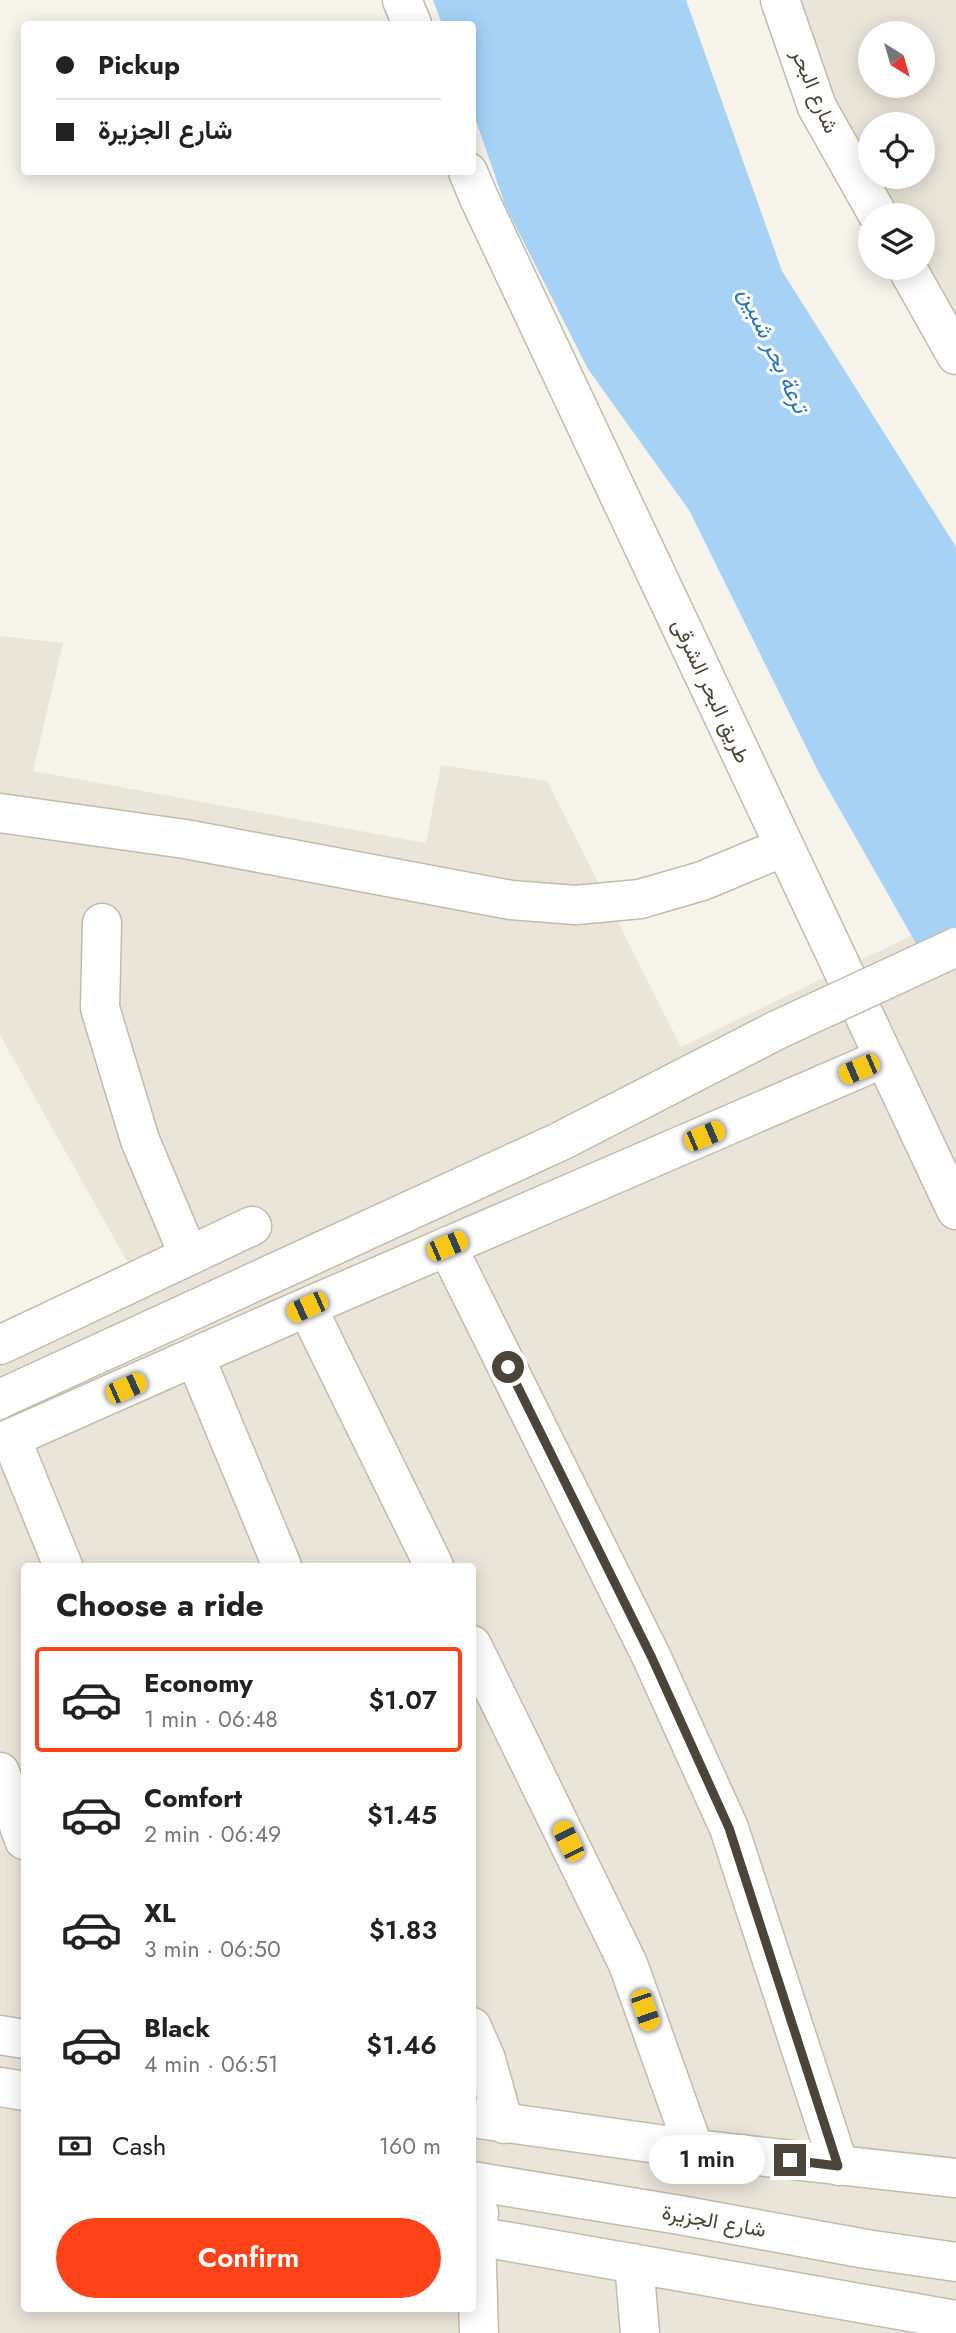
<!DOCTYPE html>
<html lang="en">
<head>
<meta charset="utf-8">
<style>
	:root { --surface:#fff; --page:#f6f6f6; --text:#222; --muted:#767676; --line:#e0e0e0; --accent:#ff4319 }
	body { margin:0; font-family:Jost,Vazirmatn,sans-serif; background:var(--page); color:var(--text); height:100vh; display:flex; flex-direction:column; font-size:26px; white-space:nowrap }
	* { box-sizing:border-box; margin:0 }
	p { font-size:23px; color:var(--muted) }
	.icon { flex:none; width:38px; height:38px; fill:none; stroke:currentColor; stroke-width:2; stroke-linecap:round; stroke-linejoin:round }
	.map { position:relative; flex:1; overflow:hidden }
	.drawer { position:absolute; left:21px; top:1563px; width:455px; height:749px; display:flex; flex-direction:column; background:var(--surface); border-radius:7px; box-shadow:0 4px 18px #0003 }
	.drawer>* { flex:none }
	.banner { position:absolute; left:21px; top:21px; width:455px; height:154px; border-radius:7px; box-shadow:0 4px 18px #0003; display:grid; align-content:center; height:154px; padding:0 35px; background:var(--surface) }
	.needle { width:46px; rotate:143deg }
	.fabs { position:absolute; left:858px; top:21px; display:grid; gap:14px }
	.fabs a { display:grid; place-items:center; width:77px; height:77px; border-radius:50%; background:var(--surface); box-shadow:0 4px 18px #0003; font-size:35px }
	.end { position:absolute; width:32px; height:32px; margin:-16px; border:9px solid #4b4438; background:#fff; box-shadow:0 0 0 4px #fff }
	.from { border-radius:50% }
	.bubble { position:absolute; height:49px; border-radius:24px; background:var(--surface); box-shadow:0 4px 18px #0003; font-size:23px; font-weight:600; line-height:49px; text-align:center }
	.car { position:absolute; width:21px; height:42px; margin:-21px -10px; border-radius:9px; box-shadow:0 0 5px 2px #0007; background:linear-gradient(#f5c518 24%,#345 0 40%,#f5c518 0 76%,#345 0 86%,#f5c518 0) }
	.banner b { display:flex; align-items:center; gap:24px; height:66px; font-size:26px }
	.banner b+b { border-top:2px solid var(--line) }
	.banner i { width:18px; height:18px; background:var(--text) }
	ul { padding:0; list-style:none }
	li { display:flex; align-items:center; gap:21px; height:105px; margin:0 14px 10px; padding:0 21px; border:4px solid transparent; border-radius:7px }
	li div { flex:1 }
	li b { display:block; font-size:26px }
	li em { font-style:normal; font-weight:600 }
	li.active { border-color:var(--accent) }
	li>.icon { width:63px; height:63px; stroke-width:1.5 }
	h2 { padding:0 35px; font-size:32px; line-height:84px }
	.pay { display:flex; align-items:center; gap:18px; height:77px; padding:0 35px; font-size:26px }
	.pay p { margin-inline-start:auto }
	.cta { display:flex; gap:14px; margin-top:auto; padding:14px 35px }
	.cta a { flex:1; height:80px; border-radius:42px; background:var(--accent); color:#fff; font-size:28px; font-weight:600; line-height:80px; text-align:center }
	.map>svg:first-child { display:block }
	.residential { fill:#eae5d9; fill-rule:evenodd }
	.water { fill:#a5d2f5 }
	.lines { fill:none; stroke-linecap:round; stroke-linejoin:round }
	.minor-casing { stroke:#c2bbad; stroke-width:41 }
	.minor { stroke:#fff; stroke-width:38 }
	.minor-bridge-casing { stroke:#c2bbad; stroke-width:41; stroke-linecap:butt }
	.minor-bridge { stroke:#fff; stroke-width:38 }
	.route { stroke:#4b4438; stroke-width:9 }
	.labels { text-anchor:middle; stroke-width:6; stroke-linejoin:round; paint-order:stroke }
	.street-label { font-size:21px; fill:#4b4438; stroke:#fff }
	.water-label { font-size:23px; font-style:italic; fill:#2876b6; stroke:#fff }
</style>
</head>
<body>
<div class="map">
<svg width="956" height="2333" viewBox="0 0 956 2333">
	<rect width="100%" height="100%" fill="#f6f3eb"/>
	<!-- residential -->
	<path class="residential" d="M 780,0 L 956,0 L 956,352 L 922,268 L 922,215 L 879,215 ZM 870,33 L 922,33 L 922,86 L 870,86 ZM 870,124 L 922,124 L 922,177 L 870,177 Z
		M 0,636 L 63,643 L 33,771 L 426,843 L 441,765 L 547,781 L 681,1047 L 956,914 L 956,2333 L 0,2333 L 0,1327 L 128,1263 L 0,1035 ZM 24,1566 L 472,1566 L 472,2308 L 24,2308 Z"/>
	<!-- water -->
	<path class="water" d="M 433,0 L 686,0 L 782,271 L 956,547 L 956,965 L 934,975 L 819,773 L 689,510 L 588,369 L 505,205 L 473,112 L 472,24 L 442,24 Z"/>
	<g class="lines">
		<!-- minor casing -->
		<g class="minor-casing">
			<path id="minor" d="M 402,0 L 412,24
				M 780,0 L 817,107 L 878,215
				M 468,172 L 479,198 L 956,1210
				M 907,268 L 956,355
				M 0,813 L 185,839 L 511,900 L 576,905 L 640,899 L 702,881 L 784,847
				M 102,923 L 100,1008 L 140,1140 L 188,1254
				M 447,1246 L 652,1658 L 729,1828 L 839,2166
				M 307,1307 L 434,1566
				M 0,1345 L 252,1226
				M 195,1357 L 282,1566
				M 11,1438 L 63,1566
				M 0,1443 L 307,1307 L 884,1058
				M 472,1645 L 628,1964 L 694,2149
				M 0,1772 L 24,1840
				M 472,2027 L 486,2059 L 504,2124
				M 0,2035 L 24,2039
				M 0,2087 L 24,2091
				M 472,2118 L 694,2149 L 956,2178
				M 472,2181 L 680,2215 L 866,2249 L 956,2262
				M 476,2236 L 956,2320
				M 634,2263 L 640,2333
				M 479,2333 L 476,2236 L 479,2213"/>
		</g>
		<!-- minor -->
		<use href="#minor" class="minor"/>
		<!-- minor-bridge casing -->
		<g class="minor-bridge-casing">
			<path id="minor-bridge" d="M 0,1399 L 561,1141 L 777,1030 L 956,947"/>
		</g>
		<!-- minor-bridge -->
		<use href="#minor-bridge" class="minor-bridge"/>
	</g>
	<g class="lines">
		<!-- route -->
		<path class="route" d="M 508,1367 L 652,1658 L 729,1828 L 838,2166 L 790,2160"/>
	</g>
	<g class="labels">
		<!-- street labels -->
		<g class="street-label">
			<text transform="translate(815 91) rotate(67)" y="7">شارع البحر</text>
			<text transform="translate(711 691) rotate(65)" y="7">طريق البحر الشرقى</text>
			<text transform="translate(714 2221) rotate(10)" y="7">شارع الجزيرة</text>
		</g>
		<!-- water labels -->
		<g class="water-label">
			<text transform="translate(774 350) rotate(65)" y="8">ترعة بحر شبين</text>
		</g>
	</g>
</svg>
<div class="fabs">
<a><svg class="needle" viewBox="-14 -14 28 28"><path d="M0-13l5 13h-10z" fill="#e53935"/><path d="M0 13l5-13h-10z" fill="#767676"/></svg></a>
<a><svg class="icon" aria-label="locate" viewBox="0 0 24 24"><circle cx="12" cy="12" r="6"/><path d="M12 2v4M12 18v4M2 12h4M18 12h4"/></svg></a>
<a><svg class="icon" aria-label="layers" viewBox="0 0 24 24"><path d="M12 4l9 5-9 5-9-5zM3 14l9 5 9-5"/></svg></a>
</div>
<i class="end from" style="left:508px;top:1367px"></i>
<i class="end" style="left:790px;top:2160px"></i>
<div class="bubble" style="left:649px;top:2135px;width:116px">1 min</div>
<i class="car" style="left:859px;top:1069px;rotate:247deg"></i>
<i class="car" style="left:704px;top:1136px;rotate:67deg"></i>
<i class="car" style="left:447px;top:1246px;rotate:67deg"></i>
<i class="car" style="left:307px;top:1307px;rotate:246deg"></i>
<i class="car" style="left:126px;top:1388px;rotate:66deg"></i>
<i class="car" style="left:568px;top:1841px;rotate:334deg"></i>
<i class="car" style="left:645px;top:2010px;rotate:161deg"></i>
<div class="banner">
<b><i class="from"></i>Pickup</b>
<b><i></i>شارع الجزيرة</b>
</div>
<section class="drawer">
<h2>Choose a ride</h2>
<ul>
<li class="active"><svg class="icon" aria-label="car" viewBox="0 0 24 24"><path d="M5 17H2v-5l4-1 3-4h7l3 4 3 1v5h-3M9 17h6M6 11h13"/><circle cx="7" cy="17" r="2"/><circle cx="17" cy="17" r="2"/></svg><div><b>Economy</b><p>1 min · 06:48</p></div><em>$1.07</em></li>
<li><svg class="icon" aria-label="car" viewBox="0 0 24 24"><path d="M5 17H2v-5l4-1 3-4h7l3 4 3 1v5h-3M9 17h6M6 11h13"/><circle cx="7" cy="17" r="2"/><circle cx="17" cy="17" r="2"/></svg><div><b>Comfort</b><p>2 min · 06:49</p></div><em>$1.45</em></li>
<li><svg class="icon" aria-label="car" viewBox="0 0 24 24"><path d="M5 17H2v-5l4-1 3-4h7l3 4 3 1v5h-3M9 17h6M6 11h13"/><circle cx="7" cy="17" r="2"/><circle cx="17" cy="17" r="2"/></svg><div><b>XL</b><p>3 min · 06:50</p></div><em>$1.83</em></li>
<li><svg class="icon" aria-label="car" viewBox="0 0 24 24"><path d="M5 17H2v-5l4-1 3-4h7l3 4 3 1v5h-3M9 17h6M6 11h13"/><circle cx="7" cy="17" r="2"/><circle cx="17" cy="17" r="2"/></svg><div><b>Black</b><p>4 min · 06:51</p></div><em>$1.46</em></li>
</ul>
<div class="pay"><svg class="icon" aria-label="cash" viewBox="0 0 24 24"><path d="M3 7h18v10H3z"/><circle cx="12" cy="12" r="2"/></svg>Cash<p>160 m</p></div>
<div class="cta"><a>Confirm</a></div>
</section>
</div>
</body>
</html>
